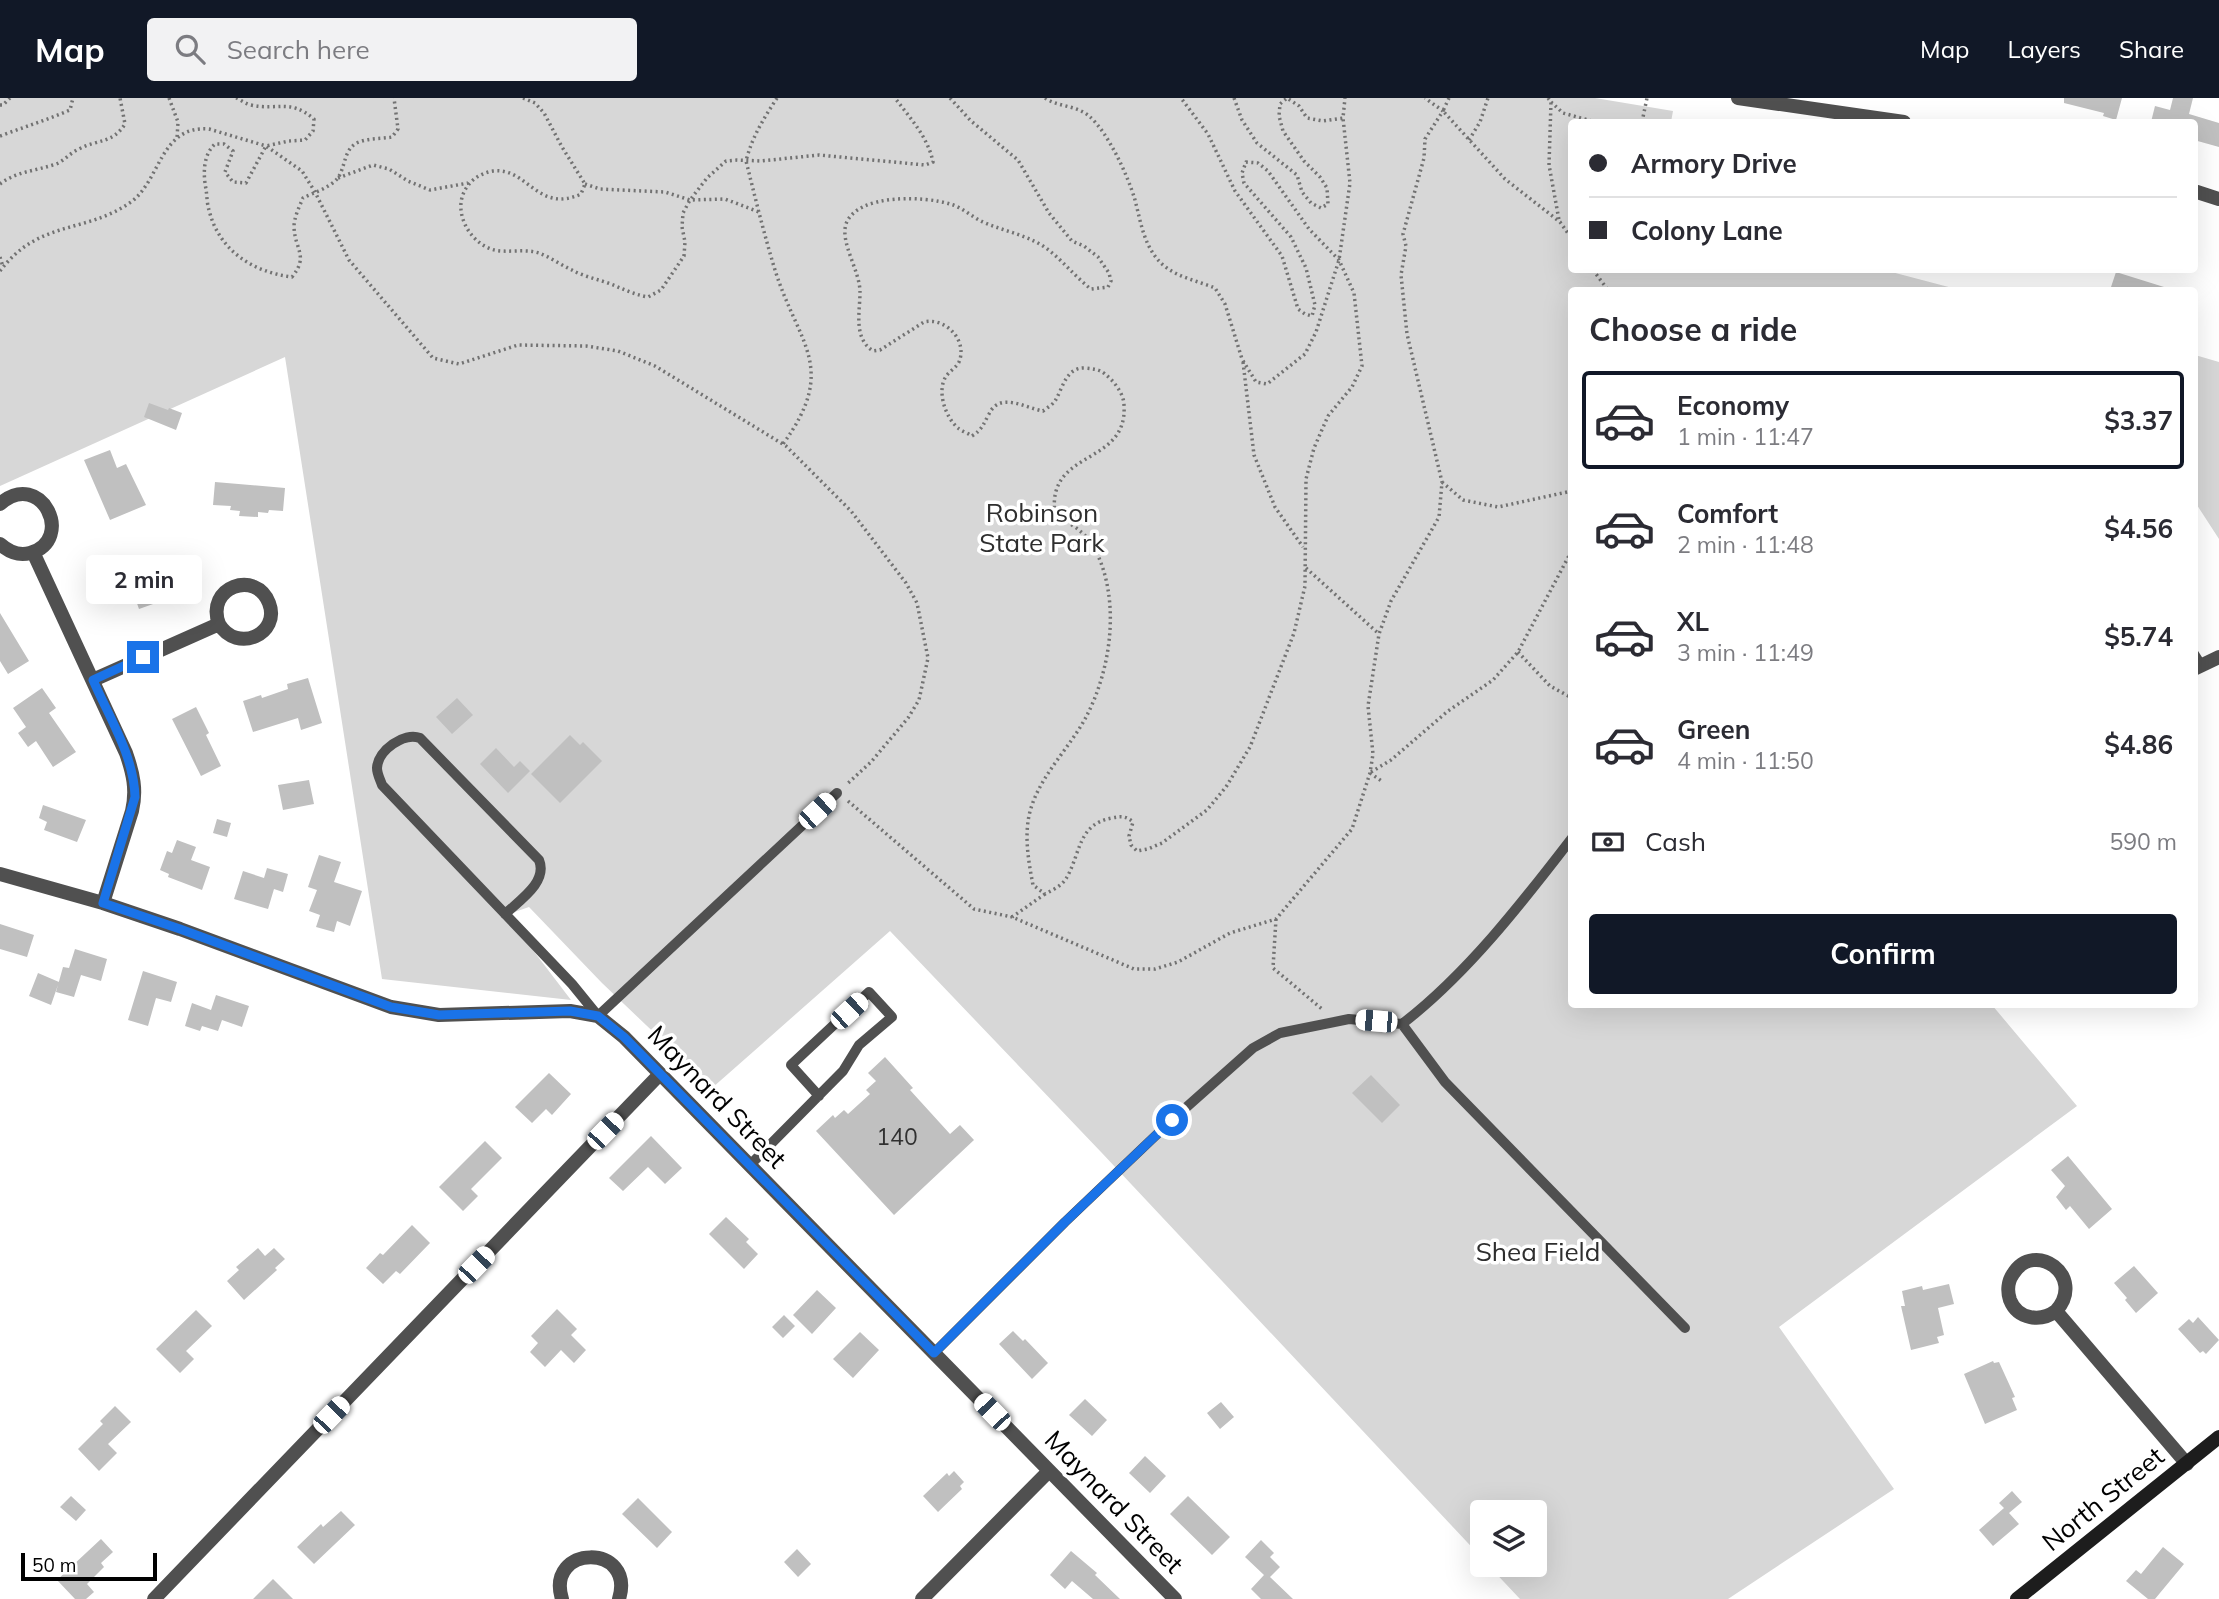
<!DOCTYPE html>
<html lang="en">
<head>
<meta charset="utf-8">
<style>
	:root { --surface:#fff; --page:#f2f2f3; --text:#2b2b33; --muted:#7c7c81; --line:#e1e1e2; --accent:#111827 }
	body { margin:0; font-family:Mulish,sans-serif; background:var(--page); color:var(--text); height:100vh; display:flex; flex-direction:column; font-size:26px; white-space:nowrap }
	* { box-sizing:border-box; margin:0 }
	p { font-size:23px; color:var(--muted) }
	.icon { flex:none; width:38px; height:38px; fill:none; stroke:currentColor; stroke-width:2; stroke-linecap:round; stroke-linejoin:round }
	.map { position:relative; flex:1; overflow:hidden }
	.panel { position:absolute; left:1568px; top:189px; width:630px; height:721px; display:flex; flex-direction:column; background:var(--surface); border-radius:7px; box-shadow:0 7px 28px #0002 }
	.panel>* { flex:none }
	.guide { position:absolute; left:1568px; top:21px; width:630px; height:154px; border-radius:7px; box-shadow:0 7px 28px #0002; display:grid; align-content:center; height:154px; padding:0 21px; background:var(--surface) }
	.controls { position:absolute; left:1470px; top:1402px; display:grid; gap:14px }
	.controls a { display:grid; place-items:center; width:77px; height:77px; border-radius:7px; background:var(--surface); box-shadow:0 7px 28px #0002; font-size:35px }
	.scale { position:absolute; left:21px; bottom:18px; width:136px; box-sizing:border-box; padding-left:7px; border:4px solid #000; border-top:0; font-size:19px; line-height:24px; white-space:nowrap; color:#000; -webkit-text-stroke:5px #fff; paint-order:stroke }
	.end { position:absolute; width:32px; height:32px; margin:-16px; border:9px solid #1a73e8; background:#fff; box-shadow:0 0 0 4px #fff }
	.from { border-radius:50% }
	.bubble { position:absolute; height:49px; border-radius:7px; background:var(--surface); box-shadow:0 7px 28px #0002; font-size:23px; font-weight:700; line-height:49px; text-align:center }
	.car { position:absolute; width:21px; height:42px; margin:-21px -10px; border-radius:9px; box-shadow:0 0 5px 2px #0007; background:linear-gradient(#fff 24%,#345 0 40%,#fff 0 76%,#345 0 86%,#fff 0) }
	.guide b { display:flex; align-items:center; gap:24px; height:66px; font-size:26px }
	.guide b+b { border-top:2px solid var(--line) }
	.guide i { width:18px; height:18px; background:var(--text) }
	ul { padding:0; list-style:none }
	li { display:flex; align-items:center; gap:21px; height:98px; margin:0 14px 10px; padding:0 7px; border:4px solid transparent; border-radius:7px }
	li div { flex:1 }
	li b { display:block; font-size:26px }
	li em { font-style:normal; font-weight:700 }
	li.active { border-color:var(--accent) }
	li>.icon { width:63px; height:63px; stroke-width:1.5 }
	h2 { padding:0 21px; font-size:32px; line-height:84px }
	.pay { display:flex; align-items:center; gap:18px; height:77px; padding:0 21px; font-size:26px }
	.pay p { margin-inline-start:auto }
	.action { display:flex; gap:14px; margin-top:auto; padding:14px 21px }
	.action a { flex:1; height:80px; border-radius:7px; background:var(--accent); color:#fff; font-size:28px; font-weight:700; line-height:80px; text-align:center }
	header { display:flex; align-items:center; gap:42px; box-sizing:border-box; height:98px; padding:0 35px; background:var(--accent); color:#fff }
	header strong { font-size:33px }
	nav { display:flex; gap:38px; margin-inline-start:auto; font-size:24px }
	.search { width:490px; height:63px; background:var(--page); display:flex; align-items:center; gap:18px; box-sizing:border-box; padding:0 24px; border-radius:7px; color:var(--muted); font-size:26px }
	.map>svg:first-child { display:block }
	.green { fill:#d7d7d7 }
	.building { fill:#c0c0c0 }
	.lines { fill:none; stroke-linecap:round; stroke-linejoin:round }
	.path { stroke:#727272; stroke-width:3.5; stroke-dasharray:2 3.5; stroke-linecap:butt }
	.service { stroke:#505050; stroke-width:10 }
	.minor { stroke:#505050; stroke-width:14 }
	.secondary { stroke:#1d1d1d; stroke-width:14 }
	.route { stroke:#1a73e8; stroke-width:9 }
	.labels { text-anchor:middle; stroke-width:7; stroke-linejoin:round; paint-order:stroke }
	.number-label { font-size:23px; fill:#303030 }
	.park-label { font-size:26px; fill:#2e2e2e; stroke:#fff }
	.street-label { font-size:26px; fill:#000; stroke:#fff }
</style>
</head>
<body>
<header>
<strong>Map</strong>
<div class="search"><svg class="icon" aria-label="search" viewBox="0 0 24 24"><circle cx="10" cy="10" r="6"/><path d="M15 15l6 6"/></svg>Search here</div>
<nav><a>Map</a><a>Layers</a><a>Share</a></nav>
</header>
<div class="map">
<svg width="2219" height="1501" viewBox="0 0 2219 1501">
	<rect width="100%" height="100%" fill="#fff"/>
	<!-- green -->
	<path class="green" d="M 0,0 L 1595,0 L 1673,13 L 1671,24 L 1572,24 L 1572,172 L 1884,172 L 1960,192 L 1572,192 L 1572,906 L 1992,907 L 2077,1008 L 1779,1229 L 1894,1391 L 1728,1501 L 1520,1501 L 1488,1467 L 1535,1466 L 1535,1414 L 1482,1414 L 1482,1460 L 1101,1054 L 890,833 L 712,990 L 602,885 L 529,809 L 506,817 L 571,902 L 382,881 L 285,259 L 0,388 Z
		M 2195,257 L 2219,264 L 2219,441 L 2195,404 Z"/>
	<!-- building -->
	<path class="building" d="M 2064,0 L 2122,0 L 2116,22 L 2103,18 L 2104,15 L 2064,5 Z
		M 2173,0 L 2193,0 L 2189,16 L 2219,25 L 2219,49 L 2194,42 L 2194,24 L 2151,24 L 2155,8 L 2170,12 Z
		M 2116,174 L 2164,189 L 2164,192 L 2110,192 Z
		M 149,305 L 168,312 L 169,310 L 182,315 L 176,332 L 144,319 Z
		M 110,352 L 117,370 L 126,366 L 146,407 L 110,422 L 84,362 Z
		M 215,384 L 285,390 L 283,413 L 269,412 L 268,415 L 258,414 L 258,419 L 239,418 L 240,413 L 230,412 L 231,408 L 213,407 Z
		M 119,459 L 130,492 L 117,497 L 111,482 L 101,486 L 94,468 Z
		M 158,468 L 170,500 L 139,511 L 128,480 Z
		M 0,515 L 29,563 L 8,576 L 0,563 Z
		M 308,580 L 322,625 L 301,632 L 298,620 L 253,634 L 243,603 L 261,597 L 262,600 L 288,591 L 287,586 Z
		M 42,590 L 56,610 L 49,615 L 76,654 L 53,669 L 36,643 L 28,649 L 18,635 L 26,629 L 13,610 Z
		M 457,600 L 473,617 L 452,636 L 436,619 Z
		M 196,609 L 209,635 L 206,637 L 221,668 L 201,678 L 172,621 Z
		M 570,637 L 580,647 L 583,644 L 602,663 L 560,705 L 531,676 Z
		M 496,650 L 514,669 L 520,663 L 530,673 L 508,695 L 480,666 Z
		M 309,682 L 314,706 L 283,712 L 278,687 Z
		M 43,707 L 86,722 L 77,744 L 44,732 L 47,724 L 39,720 Z
		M 217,721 L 231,725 L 227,739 L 213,735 Z
		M 177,742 L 196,749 L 191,762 L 210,769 L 202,792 L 168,779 L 169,776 L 160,772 L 167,753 L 172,755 Z
		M 319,757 L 341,764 L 334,784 L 362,793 L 350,828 L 337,823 L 334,834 L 316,829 L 320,817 L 309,813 L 317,792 L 308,789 Z
		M 267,770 L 288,776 L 283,794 L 274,791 L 268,811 L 234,801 L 243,773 L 264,780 Z
		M 0,826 L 34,837 L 27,859 L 0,851 Z
		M 75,851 L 107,861 L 101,883 L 81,877 L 74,899 L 56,894 L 63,869 L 69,870 Z
		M 143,873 L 177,884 L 171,904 L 156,900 L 148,928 L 128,922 Z
		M 38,875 L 59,884 L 51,907 L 29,898 Z
		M 216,897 L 249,908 L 242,929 L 222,922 L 218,933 L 202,928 L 200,933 L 185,928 L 192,905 L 211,912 Z
		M 885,959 L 913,990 L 910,992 L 950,1036 L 960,1027 L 974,1042 L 894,1117 L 816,1033 L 833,1017 L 835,1020 L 844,1012 L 848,1016 L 870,996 L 866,992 L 876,983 L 868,975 Z
		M 549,975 L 571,996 L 552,1017 L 546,1011 L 532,1025 L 515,1009 Z
		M 1371,977 L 1400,1007 L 1382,1025 L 1352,995 Z
		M 651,1038 L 682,1070 L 665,1086 L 648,1069 L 623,1093 L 609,1080 Z
		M 485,1043 L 502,1060 L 471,1091 L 478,1098 L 463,1113 L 439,1089 Z
		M 2068,1058 L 2112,1111 L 2089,1131 L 2070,1108 L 2066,1112 L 2056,1099 L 2065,1088 L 2051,1072 Z
		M 726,1119 L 749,1141 L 746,1144 L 758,1156 L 744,1171 L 709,1136 Z
		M 412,1127 L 430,1145 L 400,1176 L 396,1173 L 383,1186 L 366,1170 L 380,1155 L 383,1157 Z
		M 258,1150 L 265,1158 L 274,1150 L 285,1161 L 275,1170 L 277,1172 L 244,1202 L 227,1183 L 239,1172 L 236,1169 Z
		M 2134,1168 L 2158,1195 L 2136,1215 L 2125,1202 L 2127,1200 L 2114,1185 Z
		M 1949,1186 L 1954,1206 L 1938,1210 L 1944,1237 L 1937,1239 L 1939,1245 L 1911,1252 L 1901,1208 L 1905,1208 L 1902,1193 L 1922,1188 L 1923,1192 Z
		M 817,1192 L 836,1210 L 812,1236 L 793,1217 Z
		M 557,1211 L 577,1231 L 571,1237 L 586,1252 L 574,1265 L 561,1252 L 545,1269 L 530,1254 L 538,1245 L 531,1238 Z
		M 196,1212 L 212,1228 L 186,1253 L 194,1261 L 180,1275 L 156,1251 Z
		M 784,1217 L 795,1228 L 783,1240 L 772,1229 Z
		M 2198,1219 L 2219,1242 L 2206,1256 L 2203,1253 L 2200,1255 L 2178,1231 L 2189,1221 L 2193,1225 Z
		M 1013,1233 L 1023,1243 L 1025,1241 L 1048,1265 L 1032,1281 L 999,1246 Z
		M 860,1234 L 879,1252 L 853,1280 L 833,1261 Z
		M 1993,1263 L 1994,1265 L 1999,1264 L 2015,1299 L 2012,1300 L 2017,1312 L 1985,1326 L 1964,1276 Z
		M 1085,1301 L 1107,1322 L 1092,1338 L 1069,1317 Z
		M 1221,1304 L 1234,1319 L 1220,1331 L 1207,1315 Z
		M 115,1308 L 131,1324 L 108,1346 L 117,1355 L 99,1373 L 78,1351 L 103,1326 L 100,1323 Z
		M 1145,1358 L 1166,1378 L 1150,1395 L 1129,1375 Z
		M 954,1373 L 964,1384 L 960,1388 L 962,1391 L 938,1414 L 923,1398 L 947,1375 L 949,1378 Z
		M 2012,1393 L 2022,1404 L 2009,1415 L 2019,1426 L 1993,1448 L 1979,1432 L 2004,1410 L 1999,1405 Z
		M 71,1398 L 86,1412 L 76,1423 L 60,1409 Z
		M 1188,1398 L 1230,1439 L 1212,1457 L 1170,1416 Z
		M 638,1400 L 672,1434 L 657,1450 L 622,1416 Z
		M 341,1413 L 355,1427 L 314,1466 L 297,1449 L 321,1426 L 323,1429 Z
		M 101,1441 L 113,1454 L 101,1465 L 104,1469 L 87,1486 L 94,1494 L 86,1501 L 75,1501 L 57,1482 Z
		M 1261,1442 L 1274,1455 L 1270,1459 L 1280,1469 L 1270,1479 L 1293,1501 L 1261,1501 L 1251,1491 L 1264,1477 L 1245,1459 Z
		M 2163,1449 L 2184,1466 L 2155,1501 L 2148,1501 L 2126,1483 L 2136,1472 L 2141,1476 Z
		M 797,1451 L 811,1466 L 798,1479 L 784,1464 Z
		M 1071,1453 L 1097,1475 L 1095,1477 L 1120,1501 L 1093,1501 L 1072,1483 L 1065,1491 L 1050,1477 Z
		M 273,1481 L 293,1501 L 253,1501 Z"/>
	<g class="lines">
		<!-- path -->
		<path class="path" d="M 169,0 L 178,24 L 177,40
			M 236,0 C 241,2 246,6 251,7 C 278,13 289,0 314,21 L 313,33 L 305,42 L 289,43 L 266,48 L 246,85 L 233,84 L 225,74 L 233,53 L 224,46 L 215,46 C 203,57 203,76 206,91 C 207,98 207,106 209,112 C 219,153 253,174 292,179 C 309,158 295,152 294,129 C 294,120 299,109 303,100 C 313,95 329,90 337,81 C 346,70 343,50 359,44 C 369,40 381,41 392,39 L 398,31 L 394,0
			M 523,0 L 535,5 L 544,15 L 562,49 L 585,86 L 581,96 C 537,116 528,69 493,73 C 480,75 469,83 464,94 C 454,115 469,143 491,151 C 505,156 523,150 539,155 C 550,159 561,167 572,172 C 581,177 592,180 602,183 C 618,188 631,196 648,199 L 661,192 L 684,158 L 685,144 L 682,129 L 683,115 L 690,102 L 707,80 L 726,63 L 737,62 L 761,63 L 819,57 L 925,67 L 933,64 C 928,39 910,20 895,0
			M 777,0 C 764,20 752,39 746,63 C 755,99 764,136 775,172 C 798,246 839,269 783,346
			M 950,0 L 971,23 L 1018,62 L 1049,115 L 1072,143 L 1084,148 L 1098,159 L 1109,175 L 1111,183 L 1108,189 L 1091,191 C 1074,178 1061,160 1043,148 C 1024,136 1003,133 983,124 C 972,119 962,109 950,106 C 925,98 857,95 846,126 C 840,145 860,173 860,194 C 860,214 853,240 873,253 L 880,252 L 924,224 C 945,219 968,242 959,264 C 956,270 948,274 945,280 C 937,295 946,320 958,330 C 961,333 968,335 972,338 C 982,332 984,325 989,316 C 1000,293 1025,310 1043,313 C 1047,310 1052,307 1055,303 C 1063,290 1066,269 1085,270 C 1094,271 1099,271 1105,276 C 1114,283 1124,296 1124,307 C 1128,369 1046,350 1055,416 C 1068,425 1083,432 1092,446 C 1122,497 1112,571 1085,621 C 1069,650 1043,675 1032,707 C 1023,732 1028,761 1033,787 L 1045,796 C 1053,792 1063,787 1067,779 C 1081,754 1078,726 1112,720 C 1121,718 1126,718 1133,724 L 1129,738 L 1131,747 L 1137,753 L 1148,751 L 1162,745 L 1207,712 L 1226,689 L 1250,649 L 1294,535 L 1305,488 L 1306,381 L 1314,350 L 1328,318 L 1352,289 L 1362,268 L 1354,195 L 1339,162 L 1309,131 L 1268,73 L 1258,65 L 1246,64 L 1242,75 L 1244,85 L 1291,139 L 1306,170 L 1315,207 L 1312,218 L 1305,216 L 1298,211 L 1282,158 L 1235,93 L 1208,36 L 1181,0
			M 1045,0 C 1058,9 1076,7 1089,18 C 1108,34 1128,78 1135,102 C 1141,125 1144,149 1162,166 C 1176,179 1198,183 1215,190 L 1225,206 L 1242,261 L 1256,284 L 1267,286 L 1305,256 L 1316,234 L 1339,162 L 1350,85 L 1343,20
			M 1234,0 L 1242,22 L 1257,45 L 1297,77 L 1302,94 L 1311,105 L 1321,110 L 1328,106 L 1327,90 L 1320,79 L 1304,63 L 1283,33 L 1279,18 L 1280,6 L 1287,0 L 1299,8 L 1307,20 L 1323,23 L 1343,20 L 1345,0
			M 1449,0 L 1443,13 L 1505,81 L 1560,124 L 1572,141
			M 1548,0 L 1551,4 L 1549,67 L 1559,122
			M 1551,4 L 1563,15 L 1595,24
			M 0,7 L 3,7 L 10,0
			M 1642,24 L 1647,0
			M 0,38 C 24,29 47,22 70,12 L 73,0
			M 1469,42 L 1480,24 L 1488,0
			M 338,80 L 373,67 L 389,71 L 408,83 L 430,92 L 468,85
			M 0,86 C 17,73 36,73 56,66 C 64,63 70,55 79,51 C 98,41 112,46 125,26 L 120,0
			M 585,86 L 600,91 L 665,94 L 690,102 L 725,101 L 759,114
			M 0,159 L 3,169
			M 1593,172 L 1608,192
			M 0,173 C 39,121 86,136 131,104 C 161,82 160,27 209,31 L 266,48 L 302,73 L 315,94 L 349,162 L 433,260 L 459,266 L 518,247 L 586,248 L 618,253 L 655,268 L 786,348 L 851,413 L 906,485 L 917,505 L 928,560 L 919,602 L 908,620 L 871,664 L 846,687
			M 1243,264 L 1254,357 L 1275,409 L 1303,449
			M 1442,384 L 1463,402 L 1498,409 L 1572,393
			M 1306,470 L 1379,536
			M 1518,554 L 1550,588 L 1572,600
			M 1371,674 L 1391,662 L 1448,613 L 1493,582 L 1518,554 L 1572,452
			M 1370,675 L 1383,684
			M 848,703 L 974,811 L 1012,819
			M 1045,796 L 1012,819 L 1134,871 L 1155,871 L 1178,864 L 1230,835 L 1276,821 L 1352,731 L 1370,675 L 1373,656 L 1368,608 L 1379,536 L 1391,503 L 1439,419 L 1442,384 L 1407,236 L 1401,177 L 1406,148 L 1403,136 L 1424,60 L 1425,41 L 1443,13 L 1425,0
			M 1276,821 L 1273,870 L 1322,911"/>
		<!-- service -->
		<path class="service" d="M 2194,556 L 2201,567
			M 505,816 C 520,802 548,784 539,762 L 420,640 C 404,634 378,652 377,670 C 377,676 380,681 382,687 L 572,886 L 598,918 L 837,695
			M 1402,926 L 1445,984 L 1685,1230
			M 750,1067 L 843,973 L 859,947 L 892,919 L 869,894 L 791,967 L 819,998
			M 934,1255 L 1065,1124 L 1172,1022 L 1253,950 L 1280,935 L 1349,921 L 1402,926 C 1466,877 1522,805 1572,740"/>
		<!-- minor -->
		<path class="minor" d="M 1738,0 L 1904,24
			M 2194,93 L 2219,101
			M 0,406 C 41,370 76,442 30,455 C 19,458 9,454 0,446
			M 33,454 L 126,655 C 133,675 137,692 132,713 L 103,805
			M 2194,571 L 2219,559
			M 93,582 L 219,526 C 205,489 256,471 269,505 C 281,536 237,556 219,526
			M 0,776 L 103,805 L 180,831 L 391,909 L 439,917 L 570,913 L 598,918 L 624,939 L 1175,1501
			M 2056,1213 C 2041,1224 2018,1222 2010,1202 C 2007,1193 2008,1183 2013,1176 C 2034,1141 2087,1178 2056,1213 L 2187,1366
			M 154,1501 L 660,976
			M 562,1501 C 545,1446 636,1445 619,1501
			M 922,1501 L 1049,1373"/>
		<!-- secondary -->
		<path class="secondary" d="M 2017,1501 L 2219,1339"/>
	</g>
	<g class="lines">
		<!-- route -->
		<path class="route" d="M 143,559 L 93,582 C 109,619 134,658 135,699 L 103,805 L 180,831 L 391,909 L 439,917 L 570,913 L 598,918 L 624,939 L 934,1255 L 1065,1124 L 1172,1022"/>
	</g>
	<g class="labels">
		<!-- number labels -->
		<g class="number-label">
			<text x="897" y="1047">140</text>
		</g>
		<!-- park labels -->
		<g class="park-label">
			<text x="1042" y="424">Robinson<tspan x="1042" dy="30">State Park</tspan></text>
			<text x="1538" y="1163">Shea Field</text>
		</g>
		<!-- street labels -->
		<g class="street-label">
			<text transform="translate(717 999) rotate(46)" y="9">Maynard Street</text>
			<text transform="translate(2103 1401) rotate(-39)" y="9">North Street</text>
			<text transform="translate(1114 1404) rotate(46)" y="9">Maynard Street</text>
		</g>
	</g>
</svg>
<div class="controls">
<a><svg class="icon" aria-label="layers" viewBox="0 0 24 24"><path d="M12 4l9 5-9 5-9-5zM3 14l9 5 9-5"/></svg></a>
</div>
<div class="scale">50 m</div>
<i class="end from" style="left:1172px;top:1022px"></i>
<i class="end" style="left:143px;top:559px"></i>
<div class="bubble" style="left:86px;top:457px;width:116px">2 min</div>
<i class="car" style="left:817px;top:713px;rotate:47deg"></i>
<i class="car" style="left:849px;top:913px;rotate:47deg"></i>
<i class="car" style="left:1376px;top:923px;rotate:275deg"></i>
<i class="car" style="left:605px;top:1033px;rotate:44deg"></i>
<i class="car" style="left:476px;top:1167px;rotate:44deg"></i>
<i class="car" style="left:992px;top:1314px;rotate:316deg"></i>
<i class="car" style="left:331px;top:1317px;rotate:44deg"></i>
<div class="guide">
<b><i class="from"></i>Armory Drive</b>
<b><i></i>Colony Lane</b>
</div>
<section class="panel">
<h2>Choose a ride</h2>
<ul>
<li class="active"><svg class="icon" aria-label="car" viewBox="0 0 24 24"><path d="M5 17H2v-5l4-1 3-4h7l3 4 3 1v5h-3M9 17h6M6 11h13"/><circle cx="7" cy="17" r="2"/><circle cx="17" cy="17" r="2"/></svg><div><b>Economy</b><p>1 min · 11:47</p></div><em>$3.37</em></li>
<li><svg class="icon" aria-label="car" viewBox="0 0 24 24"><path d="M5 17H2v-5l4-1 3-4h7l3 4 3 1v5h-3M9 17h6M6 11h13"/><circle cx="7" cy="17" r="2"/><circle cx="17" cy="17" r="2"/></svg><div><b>Comfort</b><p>2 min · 11:48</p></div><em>$4.56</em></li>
<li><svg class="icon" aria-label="car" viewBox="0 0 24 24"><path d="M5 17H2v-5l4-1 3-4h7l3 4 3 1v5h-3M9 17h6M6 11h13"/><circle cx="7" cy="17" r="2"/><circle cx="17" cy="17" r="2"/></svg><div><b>XL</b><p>3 min · 11:49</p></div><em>$5.74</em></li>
<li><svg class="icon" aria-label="car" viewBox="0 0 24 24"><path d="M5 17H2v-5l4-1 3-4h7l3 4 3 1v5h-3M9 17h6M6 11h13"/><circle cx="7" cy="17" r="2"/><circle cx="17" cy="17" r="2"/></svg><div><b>Green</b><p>4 min · 11:50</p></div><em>$4.86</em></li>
</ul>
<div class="pay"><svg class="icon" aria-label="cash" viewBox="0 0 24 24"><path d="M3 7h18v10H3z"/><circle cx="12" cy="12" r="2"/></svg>Cash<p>590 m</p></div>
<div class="action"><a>Confirm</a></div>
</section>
</div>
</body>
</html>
